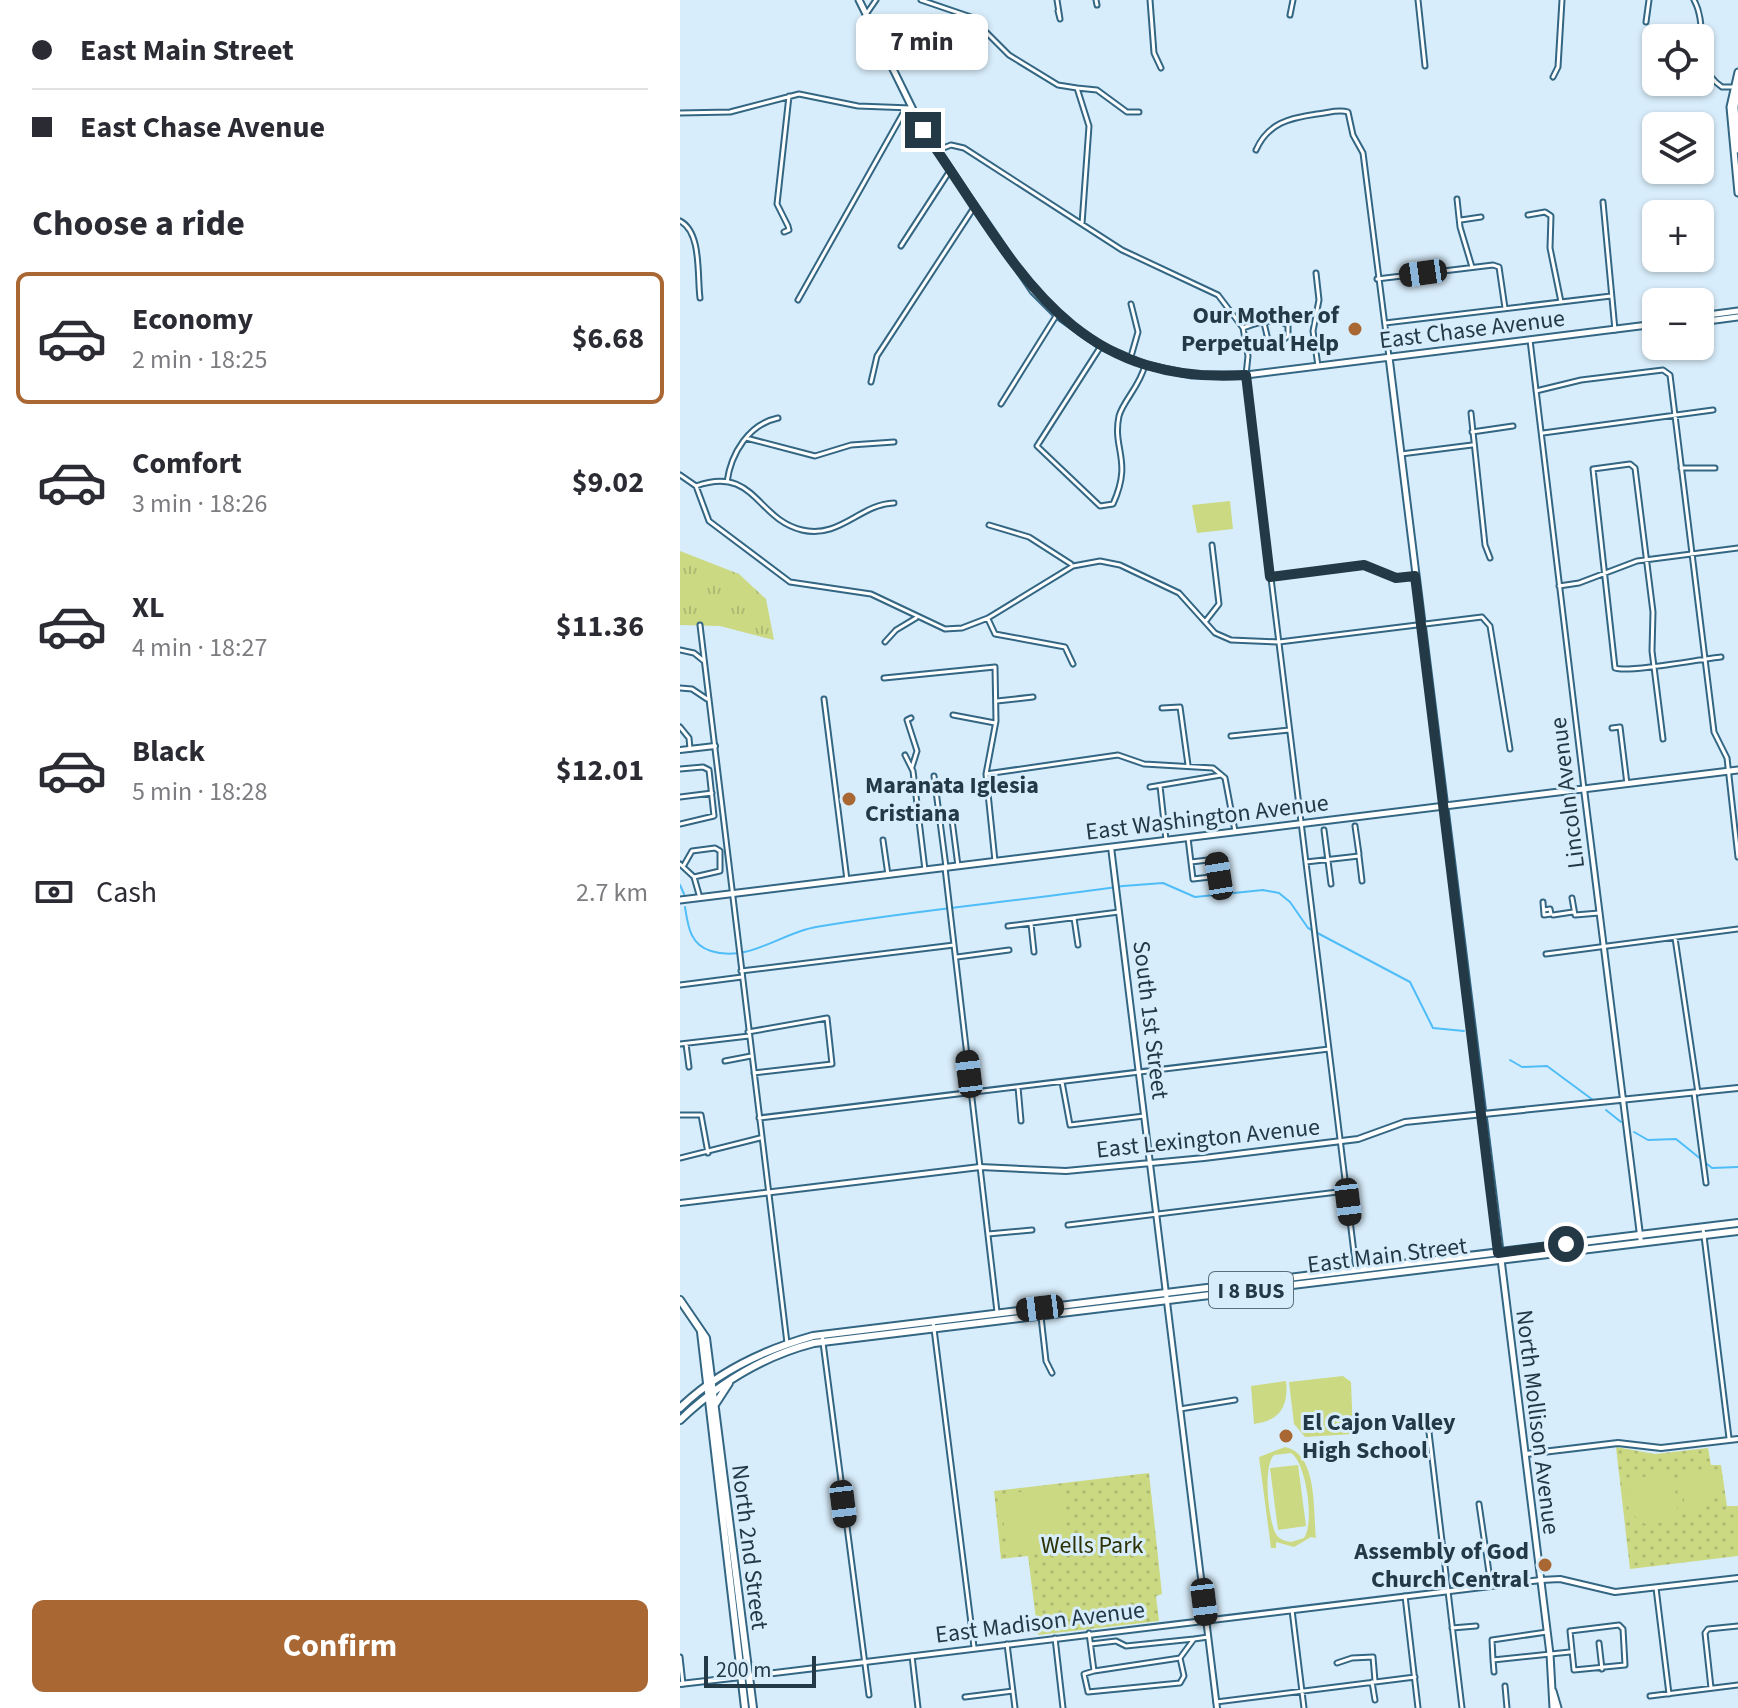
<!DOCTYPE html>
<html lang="en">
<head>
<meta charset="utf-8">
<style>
	:root { --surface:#fff; --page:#f7f7f7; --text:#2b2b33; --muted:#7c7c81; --line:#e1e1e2; --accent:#a96734 }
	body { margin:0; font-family:"Source Sans 3",sans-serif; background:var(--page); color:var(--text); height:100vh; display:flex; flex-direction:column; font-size:30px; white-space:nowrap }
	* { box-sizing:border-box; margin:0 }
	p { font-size:26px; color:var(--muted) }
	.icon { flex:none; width:44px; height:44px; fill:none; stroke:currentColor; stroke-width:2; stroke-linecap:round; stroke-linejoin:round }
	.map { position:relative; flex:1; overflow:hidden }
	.details { display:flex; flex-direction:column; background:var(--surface); width:680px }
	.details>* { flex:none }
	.guide { display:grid; align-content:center; height:176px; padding:0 32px; background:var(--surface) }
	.controls { position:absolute; left:962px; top:24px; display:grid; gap:16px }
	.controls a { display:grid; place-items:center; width:72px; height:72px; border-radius:12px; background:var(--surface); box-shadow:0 2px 6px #0004; font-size:40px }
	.scale { position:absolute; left:24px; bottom:20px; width:112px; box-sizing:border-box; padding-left:8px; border:4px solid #233946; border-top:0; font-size:22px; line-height:28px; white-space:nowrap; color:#233946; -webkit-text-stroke:6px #d8edfb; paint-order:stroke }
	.end { position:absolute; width:36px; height:36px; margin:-18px; border:10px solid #233946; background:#fff; box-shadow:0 0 0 4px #fff }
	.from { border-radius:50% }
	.bubble { position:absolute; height:56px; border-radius:12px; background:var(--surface); box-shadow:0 2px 6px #0004; font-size:26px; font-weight:700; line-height:56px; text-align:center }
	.car { position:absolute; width:24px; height:48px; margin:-24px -12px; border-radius:10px; box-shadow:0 0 6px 2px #0007; background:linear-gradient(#222 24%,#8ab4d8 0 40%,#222 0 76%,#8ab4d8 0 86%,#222 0) }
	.guide b { display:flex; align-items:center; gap:28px; height:76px; font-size:30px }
	.guide b+b { border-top:2px solid var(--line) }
	.guide i { width:20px; height:20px; background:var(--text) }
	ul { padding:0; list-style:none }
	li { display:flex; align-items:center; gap:24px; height:132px; margin:0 16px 12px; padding:0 16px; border:4px solid transparent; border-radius:12px }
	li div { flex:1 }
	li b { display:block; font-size:30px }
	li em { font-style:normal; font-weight:700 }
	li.current { border-color:var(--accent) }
	li>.icon { width:72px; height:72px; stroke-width:1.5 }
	h2 { padding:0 32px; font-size:36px; line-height:96px }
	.pay { display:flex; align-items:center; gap:20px; height:88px; padding:0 32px; font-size:30px }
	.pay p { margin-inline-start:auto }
	.primary-button { display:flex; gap:16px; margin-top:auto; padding:16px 32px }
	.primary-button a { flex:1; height:92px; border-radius:12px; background:var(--accent); color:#fff; font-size:32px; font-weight:700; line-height:92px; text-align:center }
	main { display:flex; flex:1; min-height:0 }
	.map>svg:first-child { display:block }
	.grass { fill:url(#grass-tufts) }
	.park { fill:url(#park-dots) }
	.pitch { fill:#ccd983; fill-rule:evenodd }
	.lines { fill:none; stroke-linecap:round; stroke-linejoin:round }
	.stream { stroke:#4fbdf7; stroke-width:2 }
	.minor-casing { stroke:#336683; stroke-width:7 }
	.tertiary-casing { stroke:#336683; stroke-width:8 }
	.secondary-casing { stroke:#336683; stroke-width:9 }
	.primary-casing { stroke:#336683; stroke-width:10 }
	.minor { stroke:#fff; stroke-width:3 }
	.tertiary { stroke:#fff; stroke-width:4 }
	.secondary { stroke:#fff; stroke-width:5 }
	.primary { stroke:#fff; stroke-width:6 }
	.route { stroke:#233946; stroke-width:10 }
	.poi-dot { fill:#a96734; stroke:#d8edfb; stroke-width:3 }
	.labels { text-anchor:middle; stroke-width:6; stroke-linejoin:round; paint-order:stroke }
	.shield { fill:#d8edfb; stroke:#596f7c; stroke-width:2 }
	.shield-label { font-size:22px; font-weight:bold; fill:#233946 }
	.poi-label { font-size:24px; font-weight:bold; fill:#233946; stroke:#d8edfb; text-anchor:end }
	.street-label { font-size:24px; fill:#233946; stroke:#d8edfb }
	.park-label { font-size:24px; fill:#2d3205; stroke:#d8edfb }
</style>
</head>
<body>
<main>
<section class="details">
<div class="guide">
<b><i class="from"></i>East Main Street</b>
<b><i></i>East Chase Avenue</b>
</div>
<h2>Choose a ride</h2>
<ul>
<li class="current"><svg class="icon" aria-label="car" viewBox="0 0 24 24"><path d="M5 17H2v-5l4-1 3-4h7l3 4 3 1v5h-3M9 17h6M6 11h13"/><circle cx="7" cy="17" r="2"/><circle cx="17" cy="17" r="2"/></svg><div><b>Economy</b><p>2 min · 18:25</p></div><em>$6.68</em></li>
<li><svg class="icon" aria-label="car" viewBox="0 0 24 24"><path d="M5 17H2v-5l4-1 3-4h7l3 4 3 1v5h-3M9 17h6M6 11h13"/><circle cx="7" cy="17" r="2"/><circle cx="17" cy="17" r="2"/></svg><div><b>Comfort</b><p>3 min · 18:26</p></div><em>$9.02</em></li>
<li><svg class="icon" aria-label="car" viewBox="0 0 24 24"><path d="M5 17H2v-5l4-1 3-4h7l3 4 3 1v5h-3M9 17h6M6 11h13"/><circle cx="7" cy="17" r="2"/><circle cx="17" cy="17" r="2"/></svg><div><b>XL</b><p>4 min · 18:27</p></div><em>$11.36</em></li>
<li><svg class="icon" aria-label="car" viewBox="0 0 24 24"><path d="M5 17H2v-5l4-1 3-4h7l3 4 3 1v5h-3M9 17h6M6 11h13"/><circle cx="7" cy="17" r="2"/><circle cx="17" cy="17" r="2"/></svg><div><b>Black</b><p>5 min · 18:28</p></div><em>$12.01</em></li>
</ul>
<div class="pay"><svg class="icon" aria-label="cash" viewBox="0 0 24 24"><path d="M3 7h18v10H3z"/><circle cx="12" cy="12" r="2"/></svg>Cash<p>2.7 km</p></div>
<div class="primary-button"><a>Confirm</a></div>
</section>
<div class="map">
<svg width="1058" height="1708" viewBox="0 0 1058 1708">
	<defs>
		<pattern id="grass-tufts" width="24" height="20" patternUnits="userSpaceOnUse" patternTransform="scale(2)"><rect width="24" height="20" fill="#ccd983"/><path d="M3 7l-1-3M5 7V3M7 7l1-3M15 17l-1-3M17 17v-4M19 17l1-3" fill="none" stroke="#afbb72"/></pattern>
		<pattern id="park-dots" width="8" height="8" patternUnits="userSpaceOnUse" patternTransform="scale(2)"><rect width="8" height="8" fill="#ccd983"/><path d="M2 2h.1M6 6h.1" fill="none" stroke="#afbb72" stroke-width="1.8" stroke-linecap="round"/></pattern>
	</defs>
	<rect width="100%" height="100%" fill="#d8edfb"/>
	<!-- grass -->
	<path class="grass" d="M 0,551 L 59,574 L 86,599 L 94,640 L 40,626 L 0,625 Z"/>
	<!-- park -->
	<path class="park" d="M 936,1447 L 975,1454 L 1028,1448 L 1031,1465 L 1041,1465 L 1047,1506 L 1058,1506 L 1058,1556 L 950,1569 Z
		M 469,1473 L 482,1594 L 476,1596 L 479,1621 L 358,1635 L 348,1556 L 321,1559 L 314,1491 Z"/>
	<!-- pitch -->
	<path class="pitch" d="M 550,501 L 553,529 L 517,533 L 512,505 Z
		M 663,1376 L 671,1382 L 673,1434 L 625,1437 L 614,1424 L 609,1382 Z
		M 606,1381 C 609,1407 599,1421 574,1424 L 571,1386 Z
		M 605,1447 C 638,1453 633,1512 636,1538 L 631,1537 L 614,1547 L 596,1542 L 596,1548 L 591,1548 L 579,1457 ZM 611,1453 C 626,1462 635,1523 624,1538 L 611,1542 C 604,1541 598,1539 595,1532 C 588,1517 583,1466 594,1455 Z
		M 618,1465 L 626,1526 L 598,1530 L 590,1468 Z
		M 1040,1469 C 1042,1492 1028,1507 1006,1512 L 1000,1473 Z
		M 978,1474 L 993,1474 L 999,1521 L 965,1524 L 949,1512 L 945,1481 Z
		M 381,1486 L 387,1516 L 385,1542 L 380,1546 L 328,1553 L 320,1495 Z"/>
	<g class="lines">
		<!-- stream -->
		<path class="stream" d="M 0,885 L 4,894
			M 5,907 C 8,926 10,945 31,951 C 68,963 101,933 136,927 C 237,910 341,901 443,886 L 483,883 L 515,897 L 583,890 L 599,893 L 610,902 L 628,928 L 730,982 L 753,1028 L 784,1031
			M 830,1060 L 842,1067 L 867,1066 L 913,1100
			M 926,1110 L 941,1122
			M 954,1132 L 968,1140 L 996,1139 L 1032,1168 L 1058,1167"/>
		<!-- minor casing -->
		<g class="minor-casing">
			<path id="minor" d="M 241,0 L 291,17 L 329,55 L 378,85 L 397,88 L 409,126 L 402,224
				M 377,0 L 380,19 L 378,11
				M 416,0 L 417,5
				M 470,0 L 474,53 L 481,68
				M 738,0 L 745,66
				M 1014,0 C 1030,29 1010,66 1042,87 L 1053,87
				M 187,13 L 196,0
				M 610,15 L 613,0
				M 966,22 L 969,0
				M 873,77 L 878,67 L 882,0
				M 397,88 L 417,90 L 447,112 L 459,112
				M 0,113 L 50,112 L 119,94 L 178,106 L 231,108
				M 258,150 L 271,145 L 284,148 L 442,250 L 538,295 L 563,328 L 568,356 L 566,375 L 676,1269
				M 576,150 C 588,123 609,118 637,114 C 648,113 658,109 668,112 L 673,135 L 683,153 L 709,357
				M 777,199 L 780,227 L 792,267
				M 923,202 L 935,330
				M 848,215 L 865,212 L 871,216 L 870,248 L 881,302
				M 781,220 L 801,217
				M 0,221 C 22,232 17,276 20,298
				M 104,232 L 109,230 L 108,226 L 97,204 L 109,96
				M 221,246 L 271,169
				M 636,273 L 639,300 L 633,331 L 638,366
				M 697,279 L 813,265 L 819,267 L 825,308
				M 118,300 L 226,108
				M 705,323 L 931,296
				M 563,328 C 576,323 597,316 608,326 L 608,336 L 597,345 L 589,344 L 584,323
				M 850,340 L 904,789
				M 421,346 L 357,446 L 420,506 L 433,504 C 453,460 432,450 439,416 C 443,401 460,386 465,365
				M 450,360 L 458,332 L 451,304
				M 191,382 L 197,356 L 295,206
				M 856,391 L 901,380 L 983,370 L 990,375 L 1034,732 L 1047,758 L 1058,857
				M 321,404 L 376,316
				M 791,413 L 805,545 L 810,558
				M 792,432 L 833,426
				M 863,433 L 1033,410
				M 66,438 L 135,456 L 171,445 L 214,442
				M 721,454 L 792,445
				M 1001,468 L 1035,468
				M 0,475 L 16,486 L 29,521 L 110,582 L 191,594 L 265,629 L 282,628 L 308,618 L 393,566 L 420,561 L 440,565 L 499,593 L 535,633 L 551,640 L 599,642 L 802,617 L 810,626 L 830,749
				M 47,482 C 51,453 69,424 98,418
				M 16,486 C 75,465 76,519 122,530 C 160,539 180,504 214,503
				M 309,525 L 349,537 L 391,564
				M 591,577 L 684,565 L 716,578 L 735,576
				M 879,586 L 899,583 L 957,561 L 1058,548
				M 308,619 L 315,634 L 385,647 L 393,664
				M 525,622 L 539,604 L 532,545
				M 20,625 L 107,1343
				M 205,642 L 216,630 L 236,618
				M 0,650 L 14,653 L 24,661
				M 204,678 L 315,667 L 316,721 L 306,774 L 315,861
				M 0,688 L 12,689 L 27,699
				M 144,699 L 167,880
				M 317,701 L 353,697
				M 482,708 L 500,707 L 508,765
				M 273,715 L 315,723
				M 231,718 L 227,720 L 237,751 L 232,767
				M 0,727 L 9,738 L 10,749
				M 932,728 L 940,727 L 947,784
				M 551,736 L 609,730
				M 983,739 L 972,651 L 973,612 L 955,468 L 950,464 L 913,469 L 935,668 C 948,673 1021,659 1041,657
				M 225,755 L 233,771 L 245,870
				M 0,769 L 23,767 L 29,770 L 34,816 L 0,824
				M 306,774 L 438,755 L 464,764 L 533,768 L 545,778 L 555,831
				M 254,776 L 266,867
				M 480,786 L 486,840
				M 470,787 L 541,775
				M 0,797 L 32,793
				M 272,820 L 278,866
				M 675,826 L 679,854
				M 644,830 L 651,884
				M 508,838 L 513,879 L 539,876 L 536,859 L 511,862
				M 203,840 L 208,875
				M 626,862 L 679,856 L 682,881
				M 0,864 L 14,877 L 20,898
				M 4,865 L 12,851 L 35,848 L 40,851 L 40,871 L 14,877
				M 265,868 L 317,1312
				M 892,898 L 895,915 L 919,913
				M 863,902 L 864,915 L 871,914 L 870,909 L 864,910
				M 873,915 L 893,912
				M 394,918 L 398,945
				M 351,924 L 354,952
				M 328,926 L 439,912
				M 995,938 L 1018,1093
				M 866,954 L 1058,929
				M 277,957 L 329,950
				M 61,971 L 274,945
				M 0,985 L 62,977
				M 68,1032 L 147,1018 L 152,1064 L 74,1073
				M 0,1044 L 69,1036
				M 6,1044 L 9,1067
				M 45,1061 L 71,1056
				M 382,1082 L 390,1125 L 464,1116
				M 338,1087 L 341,1121
				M 1014,1093 L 1026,1183
				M 0,1115 L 21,1115 L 28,1153
				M 79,1118 L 649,1049
				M 0,1158 L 80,1138
				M 388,1225 L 666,1191
				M 1023,1228 L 1049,1438
				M 308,1234 L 352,1230
				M 360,1308 L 366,1361 L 372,1373
				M 253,1321 L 294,1647
				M 142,1335 L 189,1695
				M 500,1409 L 555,1400
				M 748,1424 L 782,1708
				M 799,1504 L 811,1586
				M 976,1588 L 989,1694
				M 725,1596 L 738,1708
				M 612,1610 L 624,1708
				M 939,1625 L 943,1629 L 945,1665 L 894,1670 L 890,1631 Z
				M 772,1628 L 796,1626
				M 867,1632 L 812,1640 L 813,1660 L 890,1652
				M 409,1633 L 414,1671 L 404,1674 L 408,1692 L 500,1683 L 504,1676 L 500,1658 L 414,1671
				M 375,1638 L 383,1708
				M 919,1643 L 922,1669
				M 327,1644 L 335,1708
				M 411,1644 L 436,1641 L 446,1646 L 514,1639
				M 232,1656 L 238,1708
				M 0,1657 L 3,1684
				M 500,1658 L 514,1639 L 528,1637
				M 813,1660 L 814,1672
				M 657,1663 L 672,1658 L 693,1657 L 695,1681
				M 692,1682 L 695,1700
				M 825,1686 L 827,1708
				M 1031,1688 L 1025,1633 L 1028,1629 L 1058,1626
				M 970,1696 L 1058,1685
				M 285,1697 L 333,1691
				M 536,1702 L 735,1677"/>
		</g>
		<!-- tertiary casing -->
		<g class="tertiary-casing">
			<path id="tertiary" d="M 0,750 L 35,746
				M 904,789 L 961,1243
				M 431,847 L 537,1708
				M 0,1203 L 300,1167 L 386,1171 L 524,1158 L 678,1139 L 725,1122 L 1058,1088
				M 846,1454 L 938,1443 L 981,1448 L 1058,1439
				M 70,1676 L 861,1580 L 880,1579 L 935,1592 L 1058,1578
				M 0,1684 L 61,1677"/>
		</g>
		<!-- secondary casing -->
		<g class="secondary-casing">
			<path id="secondary" d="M 179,0 L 243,130 L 353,291 L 377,315 L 421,346 L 465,365 L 512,375 L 566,375 L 976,324
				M 1058,72 L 1050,107 L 1058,193
				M 1058,87 L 1055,107 L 1058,150
				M 1020,316 L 1058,311
				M 1020,322 L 1058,317
				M 709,357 L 870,1654 L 873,1708
				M 0,900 L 1058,770
				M 873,1691 L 878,1708"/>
		</g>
		<!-- primary casing -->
		<g class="primary-casing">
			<path id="primary" d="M 0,1300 L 26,1338 L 73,1708
				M 21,1332 L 65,1708
				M 36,1403 L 49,1383
				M 0,1408 C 37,1372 83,1350 133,1336 L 1058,1223
				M 0,1420 C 38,1384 83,1356 134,1343 L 1058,1231"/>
		</g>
		<!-- minor -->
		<use href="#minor" class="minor"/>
		<!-- tertiary -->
		<use href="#tertiary" class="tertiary"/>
		<!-- secondary -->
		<use href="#secondary" class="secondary"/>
		<!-- primary -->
		<use href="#primary" class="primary"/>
	</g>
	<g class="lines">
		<!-- route -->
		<path class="route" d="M 243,130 C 333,257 383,387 566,375 L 590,577 L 684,565 L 716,578 L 735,576 L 818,1253 L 886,1244"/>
	</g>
	<!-- markers -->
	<g class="poi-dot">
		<circle cx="675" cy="329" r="8"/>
		<circle cx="169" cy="799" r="8"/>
		<circle cx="606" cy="1436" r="8"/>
		<circle cx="865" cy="1565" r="8"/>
	</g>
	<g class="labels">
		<!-- shield labels -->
		<rect class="shield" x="529" y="1272" width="84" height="36" rx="6"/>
		<g class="shield-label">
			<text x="571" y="1298">I 8 BUS</text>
		</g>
		<!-- poi labels -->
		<g class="poi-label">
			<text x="659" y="323">Our Mother of<tspan x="659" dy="28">Perpetual Help</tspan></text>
			<text x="185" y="793" text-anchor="start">Maranata Iglesia<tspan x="185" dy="28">Cristiana</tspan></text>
			<text x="622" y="1430" text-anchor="start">El Cajon Valley<tspan x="622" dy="28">High School</tspan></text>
			<text x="849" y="1559">Assembly of God<tspan x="849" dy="28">Church Central</tspan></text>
		</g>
		<!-- street labels -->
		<g class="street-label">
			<text transform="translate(792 329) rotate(-7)" y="8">East Chase Avenue</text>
			<text transform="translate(887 793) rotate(-97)" y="8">Lincoln Avenue</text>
			<text transform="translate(527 817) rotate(-7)" y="8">East Washington Avenue</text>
			<text transform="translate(471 1020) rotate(83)" y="8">South 1st Street</text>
			<text transform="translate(528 1138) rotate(-6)" y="8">East Lexington Avenue</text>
			<text transform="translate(707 1255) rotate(-7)" y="8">East Main Street</text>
			<text transform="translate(858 1422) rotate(83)" y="8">North Mollison Avenue</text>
			<text transform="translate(70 1547) rotate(83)" y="8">North 2nd Street</text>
			<text transform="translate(360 1622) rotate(-7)" y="8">East Madison Avenue</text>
		</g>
		<!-- park labels -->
		<g class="park-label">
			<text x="412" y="1553">Wells Park</text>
		</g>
	</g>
</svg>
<div class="controls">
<a><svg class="icon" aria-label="locate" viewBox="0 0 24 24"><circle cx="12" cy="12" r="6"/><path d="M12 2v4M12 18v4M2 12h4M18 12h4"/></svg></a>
<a><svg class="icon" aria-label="layers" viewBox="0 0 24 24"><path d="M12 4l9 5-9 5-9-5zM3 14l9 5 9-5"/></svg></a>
<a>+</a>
<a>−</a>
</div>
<div class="scale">200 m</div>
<i class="end from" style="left:886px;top:1244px"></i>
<i class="end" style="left:243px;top:130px"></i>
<div class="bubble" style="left:176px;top:14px;width:132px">7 min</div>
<i class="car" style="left:743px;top:273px;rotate:262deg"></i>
<i class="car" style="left:539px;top:876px;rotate:351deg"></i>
<i class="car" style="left:289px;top:1074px;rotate:353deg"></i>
<i class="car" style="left:668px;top:1202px;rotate:173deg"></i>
<i class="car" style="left:360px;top:1308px;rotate:263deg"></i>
<i class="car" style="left:163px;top:1504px;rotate:173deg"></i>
<i class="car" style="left:524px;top:1602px;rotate:173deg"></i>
</div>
</main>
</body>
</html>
